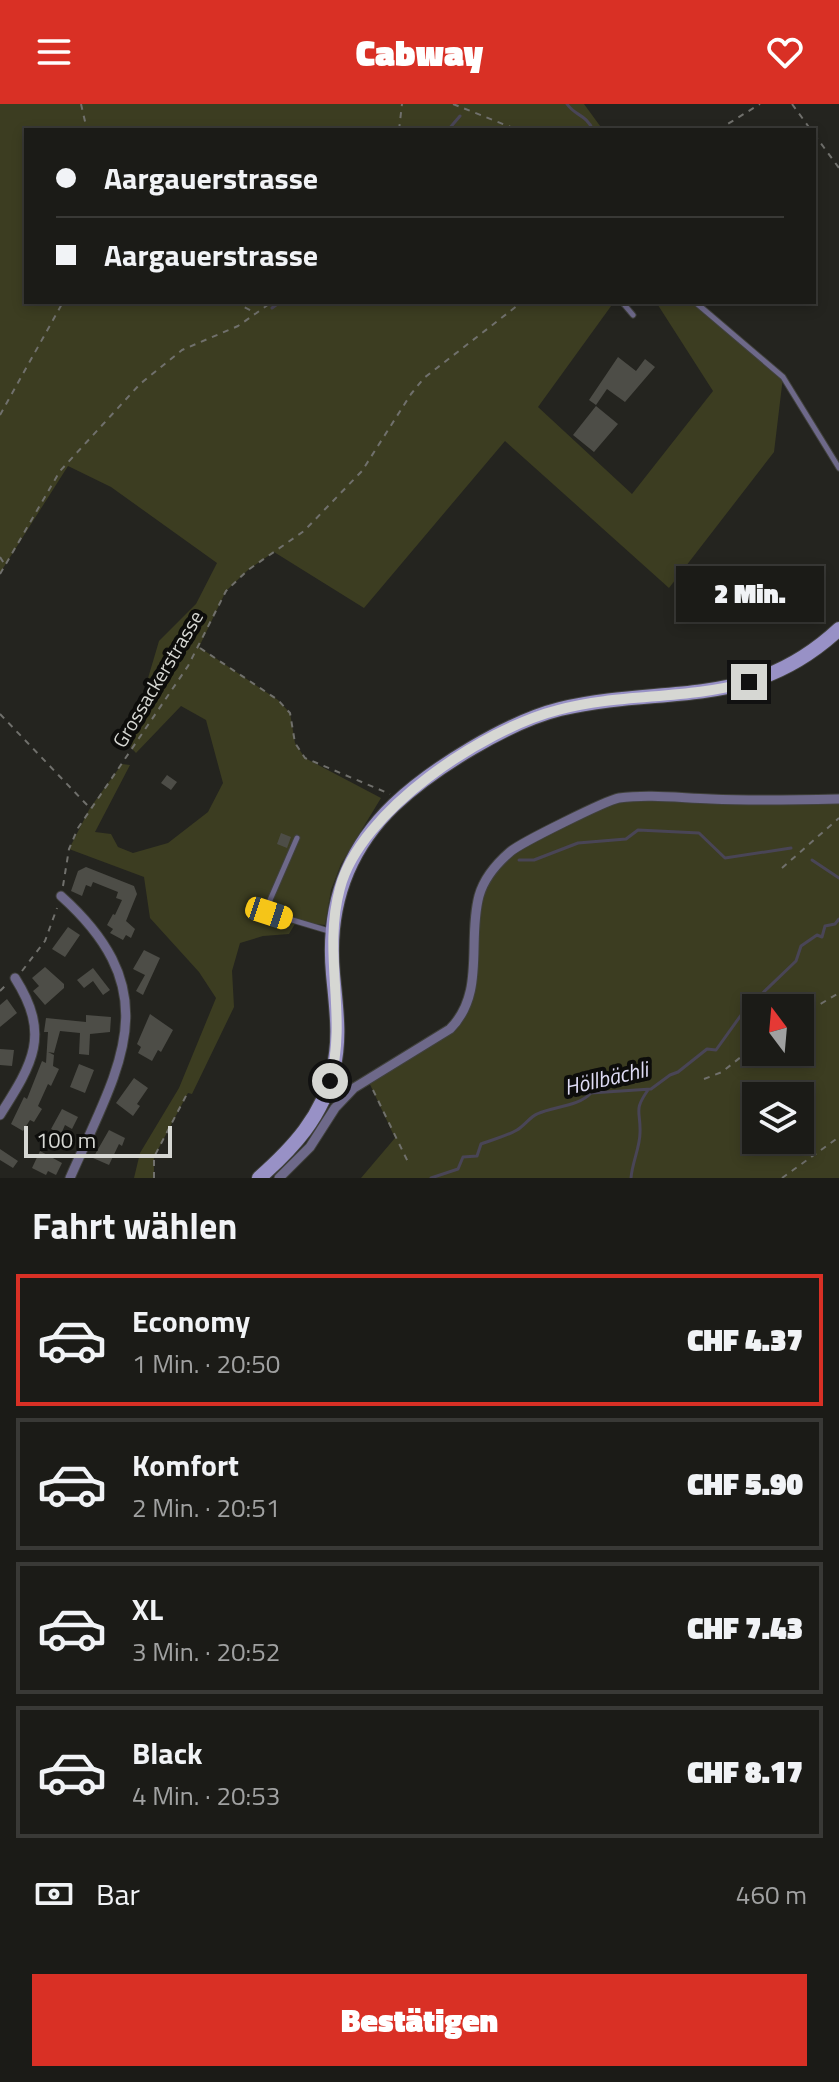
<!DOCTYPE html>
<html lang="de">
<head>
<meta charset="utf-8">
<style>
	:root { --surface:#1b1b17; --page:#242420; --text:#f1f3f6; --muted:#a0a1a1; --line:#393936; --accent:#d93025 }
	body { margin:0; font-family:"Titillium Web",sans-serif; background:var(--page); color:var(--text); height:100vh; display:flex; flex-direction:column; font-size:30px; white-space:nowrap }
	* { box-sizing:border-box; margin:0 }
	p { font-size:26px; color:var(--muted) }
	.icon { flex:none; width:44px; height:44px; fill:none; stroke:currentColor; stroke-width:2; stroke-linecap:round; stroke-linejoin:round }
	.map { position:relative; height:1074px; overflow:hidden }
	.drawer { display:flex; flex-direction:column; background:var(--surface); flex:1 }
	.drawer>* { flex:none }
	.hud { position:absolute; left:24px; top:24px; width:792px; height:176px; border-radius:0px; box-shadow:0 4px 12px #0003,0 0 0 2px var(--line); display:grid; align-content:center; height:176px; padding:0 32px; background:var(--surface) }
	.needle { width:52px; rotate:344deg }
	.fabs { position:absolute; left:742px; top:890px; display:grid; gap:16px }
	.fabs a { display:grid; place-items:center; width:72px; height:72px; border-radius:0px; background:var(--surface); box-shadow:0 4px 12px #0003,0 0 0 2px var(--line); font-size:40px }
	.scale { position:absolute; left:24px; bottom:20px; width:148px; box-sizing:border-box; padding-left:8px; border:4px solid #d6d7d3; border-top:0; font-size:22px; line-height:28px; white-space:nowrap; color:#d6d7d3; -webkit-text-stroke:6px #0d0d0b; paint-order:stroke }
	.end { position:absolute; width:36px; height:36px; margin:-18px; border:10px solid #d6d7d3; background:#111; box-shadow:0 0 0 4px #111 }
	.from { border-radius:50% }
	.bubble { position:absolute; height:56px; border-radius:0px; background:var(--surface); box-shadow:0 4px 12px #0003,0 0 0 2px var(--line); font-size:26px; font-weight:800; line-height:56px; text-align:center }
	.car { position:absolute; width:24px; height:48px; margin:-24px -12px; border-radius:10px; box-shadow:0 0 6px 2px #0007; background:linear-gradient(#f5c518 24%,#345 0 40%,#f5c518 0 76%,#345 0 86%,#f5c518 0) }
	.hud b { display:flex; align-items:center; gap:28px; height:76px; font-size:30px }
	.hud b+b { border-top:2px solid var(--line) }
	.hud i { width:20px; height:20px; background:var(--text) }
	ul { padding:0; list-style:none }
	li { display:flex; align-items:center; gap:24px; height:132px; margin:0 16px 12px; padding:0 16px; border:4px solid var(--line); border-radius:0px }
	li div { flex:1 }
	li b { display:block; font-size:30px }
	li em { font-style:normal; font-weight:800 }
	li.on { border-color:var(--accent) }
	li>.icon { width:72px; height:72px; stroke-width:1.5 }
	h2 { padding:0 32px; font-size:36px; line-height:96px }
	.pay { display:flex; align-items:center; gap:20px; height:88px; padding:0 32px; font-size:30px }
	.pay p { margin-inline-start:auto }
	.primary-button { display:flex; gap:16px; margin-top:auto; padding:16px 32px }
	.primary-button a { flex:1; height:92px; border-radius:0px; background:var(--accent); color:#fff; font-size:32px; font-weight:800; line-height:92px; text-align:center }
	header { display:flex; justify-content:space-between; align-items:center; height:104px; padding:0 32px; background:var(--accent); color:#fff; font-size:36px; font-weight:800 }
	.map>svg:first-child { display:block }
	.green { fill:#3c3d21; fill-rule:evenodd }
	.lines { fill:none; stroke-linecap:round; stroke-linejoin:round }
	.stream { stroke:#494556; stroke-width:3 }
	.building { fill:#4d4d47 }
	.lane-casing { stroke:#40413c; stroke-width:7 }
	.street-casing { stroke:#40413c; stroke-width:11 }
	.secondary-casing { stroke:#40413c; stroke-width:16 }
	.path { stroke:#70706c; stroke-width:2; stroke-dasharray:6 6; stroke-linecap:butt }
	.lane { stroke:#6e698a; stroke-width:5 }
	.street { stroke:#6e698a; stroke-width:9 }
	.secondary { stroke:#9891c6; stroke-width:14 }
	.route { stroke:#d6d7d3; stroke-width:10 }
	.labels { text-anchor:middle; stroke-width:8; stroke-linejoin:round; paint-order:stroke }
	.street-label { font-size:20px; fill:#d6d7d3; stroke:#0d0d0b }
	.water-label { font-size:22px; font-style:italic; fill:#dfdcf5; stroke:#0d0d0b }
</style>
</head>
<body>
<header><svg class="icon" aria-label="menu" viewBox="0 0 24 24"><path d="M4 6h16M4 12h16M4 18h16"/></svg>Cabway<svg class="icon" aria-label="heart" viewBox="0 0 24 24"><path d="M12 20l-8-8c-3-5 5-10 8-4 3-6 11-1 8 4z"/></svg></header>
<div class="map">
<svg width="839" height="1074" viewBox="0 0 839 1074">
	<rect width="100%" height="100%" fill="#24241f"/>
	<!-- green -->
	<path class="green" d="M 0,0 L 584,0 L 603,26 L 26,26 L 26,198 L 614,198 L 538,303 L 632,390 L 713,287 L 656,198 L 695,198 L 783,273 L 774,348 L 669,484 L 505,337 L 364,504 L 274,448 L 248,466 L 226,487 L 199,543 L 278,596 L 290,609 L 295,639 L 305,654 L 381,694 L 341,760 L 331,786 L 325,821 L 296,818 L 289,830 L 263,832 L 240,839 L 232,867 L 234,903 L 192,990 L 188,989 L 154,1053 L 154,1074 L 134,1074 L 140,1049 L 179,984 L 216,894 L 199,868 L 150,814 L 144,773 L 69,745 L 90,704 L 122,660 L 130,661 L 95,728 L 111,730 L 118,743 L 133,749 L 168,739 L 208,708 L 223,679 L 206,616 L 181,602 L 136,649 L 122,634 L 141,598 L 159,537 L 196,500 L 217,459 L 111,383 L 68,362 L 0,469 Z
		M 615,695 L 839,695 L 839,1074 L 361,1074 L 395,1034 L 367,974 L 450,925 L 468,900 L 484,775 L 511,746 ZM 756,904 L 800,904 L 800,948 L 756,948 ZM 756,992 L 800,992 L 800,1036 L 756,1036 Z"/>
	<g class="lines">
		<!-- stream -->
		<path class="stream" d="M 567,0 C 575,12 586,10 593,26
			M 448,26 L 460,12
			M 272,204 L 280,198
			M 519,756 L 534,756 L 578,739 L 626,735 L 638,726 L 699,729 L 725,754 L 791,744
			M 812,756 L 839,774
			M 431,1074 L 458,1065 L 463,1053 L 477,1052 L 481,1040 C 493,1035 505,1033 517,1026 C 524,1022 530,1013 537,1010 C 554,1002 578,1003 591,989 L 651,985 L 670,971 L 678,968 L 707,945 L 716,946 L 744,907 L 796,857 L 801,842 L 817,831 L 822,833 L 825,822 L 835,820 L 839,815
			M 631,1074 C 632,1059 640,1043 640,1029 C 641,1007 633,1007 648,986"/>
	</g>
	<!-- building -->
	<path class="building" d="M 618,253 L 636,267 L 645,255 L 655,263 L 625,298 L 607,285 L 596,301 L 589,296 Z
		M 596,302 L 618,320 L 594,348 L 573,331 Z
		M 167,671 L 177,678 L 171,686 L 161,679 Z
		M 281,729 L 291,733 L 287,744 L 277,740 Z
		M 86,763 L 134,782 L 137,790 L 126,817 L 135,825 L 131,834 L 126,831 L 123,836 L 110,829 L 113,825 L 107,821 L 113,810 L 115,811 L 122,796 L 116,794 L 118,788 L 93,778 L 91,783 L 86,781 L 82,792 L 71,787 L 78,767 Z
		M 68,823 L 80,831 L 65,853 L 52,845 Z
		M 144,846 L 160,854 L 143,891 L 136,887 L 145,871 L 133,865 Z
		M 45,863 L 64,880 L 64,884 L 45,901 L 33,887 L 39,882 L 32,874 Z
		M 93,864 L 110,886 L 103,891 L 93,877 L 84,884 L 77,876 Z
		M 7,895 L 17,909 L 0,923 L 0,901 Z
		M 150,910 L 173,926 L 161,948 L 158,946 L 152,957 L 138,949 L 141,943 L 137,940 Z
		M 86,911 L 111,913 L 110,928 L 90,930 L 89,951 L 79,950 L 80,929 L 60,927 L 54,949 L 48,948 L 54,951 L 53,962 L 59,965 L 51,982 L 48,980 L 38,1002 L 42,1005 L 34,1018 L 30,1016 L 23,1027 L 11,1020 L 24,993 L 27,995 L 42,957 L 46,959 L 48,928 L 44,928 L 46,914 L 86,918 Z
		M 0,945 L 14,946 L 12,962 L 0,961 Z
		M 79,960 L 94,966 L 85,989 L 70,983 Z
		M 134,974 L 148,984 L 137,1000 L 140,1002 L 133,1012 L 116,999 Z
		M 62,1005 L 78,1013 L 72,1025 L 65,1021 L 61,1030 L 51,1025 Z
		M 109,1026 L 125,1034 L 122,1042 L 119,1040 L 109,1061 L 93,1054 Z
		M 0,1045 L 18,1057 L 13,1064 L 0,1056 Z
		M 40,1047 L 62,1059 L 56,1071 L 48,1067 L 46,1071 L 32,1064 Z"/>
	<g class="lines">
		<!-- lane casing -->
		<g class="lane-casing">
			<path id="lane" d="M 622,198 L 633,211
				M 695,198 L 783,273 L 839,364
				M 297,734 L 270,796 L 269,809 L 329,827"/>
		</g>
		<!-- street casing -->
		<g class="street-casing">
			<path id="street" d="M 61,792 C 170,890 119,962 70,1074
				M 0,1011 C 33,959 51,931 15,874
				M 279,1074 L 310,1043 L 335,1004 L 354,984 L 450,925 C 486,889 467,837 479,792 C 484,774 495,761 510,748 C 520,739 607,696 619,694 C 649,690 680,694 711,695 C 754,697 796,696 839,695"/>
		</g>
		<!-- secondary casing -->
		<g class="secondary-casing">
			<path id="secondary" d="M 259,1074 C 293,1044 323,1012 333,966 C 341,934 336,903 333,870 C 327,805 346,747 394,701 C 433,664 508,618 560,605 C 665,580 750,608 839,525"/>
		</g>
		<!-- path -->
		<path class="path" d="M 81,0 L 87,26
			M 453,0 L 518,26
			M 792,0 L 811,26
			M 399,26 L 402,0
			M 718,26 L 760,0
			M 814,30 L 839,64
			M 234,198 L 256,209
			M 0,311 L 63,198
			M 0,453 L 5,461
			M 0,470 L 60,367 L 140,280 L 182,246 L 238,222 L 272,198
			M 200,544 L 278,596 L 290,609 L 295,639 L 305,654 L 390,690
			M 0,610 L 89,703
			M 782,764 L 839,714
			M 63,782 L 69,745 L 78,724 L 188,562 L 226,487 L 248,466 L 304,427 L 362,367 L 411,290 L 424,274 L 522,198
			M 22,867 L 45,837 L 57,804
			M 0,887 L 8,879
			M 800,912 L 839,889
			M 704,975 L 722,968 L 756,941
			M 373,986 L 408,1058
			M 154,1074 L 154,1053 L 188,988
			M 782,1074 L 839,1033"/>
		<!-- lane -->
		<use href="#lane" class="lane"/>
		<!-- street -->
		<use href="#street" class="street"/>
		<!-- secondary -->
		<use href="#secondary" class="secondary"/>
	</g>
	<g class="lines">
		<!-- route -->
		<path class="route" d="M 330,977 C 348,912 322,850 340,784 C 360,707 483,625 558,606 C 620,589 686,596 749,578"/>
	</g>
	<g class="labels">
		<!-- street labels -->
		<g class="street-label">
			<text transform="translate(158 575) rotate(-59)" y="7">Grossackerstrasse</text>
		</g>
		<!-- water labels -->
		<g class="water-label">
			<text transform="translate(606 974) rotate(-13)" y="8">Höllbächli</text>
		</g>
	</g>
</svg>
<div class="fabs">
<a><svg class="needle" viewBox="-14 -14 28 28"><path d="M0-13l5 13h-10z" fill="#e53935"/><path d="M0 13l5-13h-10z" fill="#a0a1a1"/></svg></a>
<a><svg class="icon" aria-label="layers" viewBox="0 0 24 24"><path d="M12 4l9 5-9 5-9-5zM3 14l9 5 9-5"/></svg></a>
</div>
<div class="scale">100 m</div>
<i class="end from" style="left:330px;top:977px"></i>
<i class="end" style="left:749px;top:578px"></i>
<div class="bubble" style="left:676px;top:462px;width:148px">2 Min.</div>
<i class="car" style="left:269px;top:809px;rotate:108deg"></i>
<div class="hud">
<b><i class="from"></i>Aargauerstrasse</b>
<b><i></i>Aargauerstrasse</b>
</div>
</div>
<section class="drawer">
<h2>Fahrt wählen</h2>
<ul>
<li class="on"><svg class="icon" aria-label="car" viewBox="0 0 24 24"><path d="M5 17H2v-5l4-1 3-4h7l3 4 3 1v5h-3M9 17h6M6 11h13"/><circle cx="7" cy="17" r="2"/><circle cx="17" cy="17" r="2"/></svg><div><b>Economy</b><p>1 Min. · 20:50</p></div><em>CHF 4.37</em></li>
<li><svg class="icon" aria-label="car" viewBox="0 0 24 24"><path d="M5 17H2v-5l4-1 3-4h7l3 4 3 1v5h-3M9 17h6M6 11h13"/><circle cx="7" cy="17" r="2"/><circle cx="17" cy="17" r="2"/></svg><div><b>Komfort</b><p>2 Min. · 20:51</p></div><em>CHF 5.90</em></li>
<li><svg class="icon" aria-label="car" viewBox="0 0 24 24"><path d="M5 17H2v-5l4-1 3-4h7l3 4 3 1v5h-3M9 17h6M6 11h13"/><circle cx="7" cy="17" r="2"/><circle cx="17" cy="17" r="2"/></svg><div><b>XL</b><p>3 Min. · 20:52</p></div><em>CHF 7.43</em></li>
<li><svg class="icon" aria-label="car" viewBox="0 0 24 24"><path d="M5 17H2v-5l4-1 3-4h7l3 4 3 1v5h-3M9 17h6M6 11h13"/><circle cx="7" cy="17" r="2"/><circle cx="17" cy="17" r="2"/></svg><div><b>Black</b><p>4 Min. · 20:53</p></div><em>CHF 8.17</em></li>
</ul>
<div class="pay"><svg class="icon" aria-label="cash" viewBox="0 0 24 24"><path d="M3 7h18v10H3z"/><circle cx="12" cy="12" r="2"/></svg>Bar<p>460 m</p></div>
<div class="primary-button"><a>Bestätigen</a></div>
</section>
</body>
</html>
